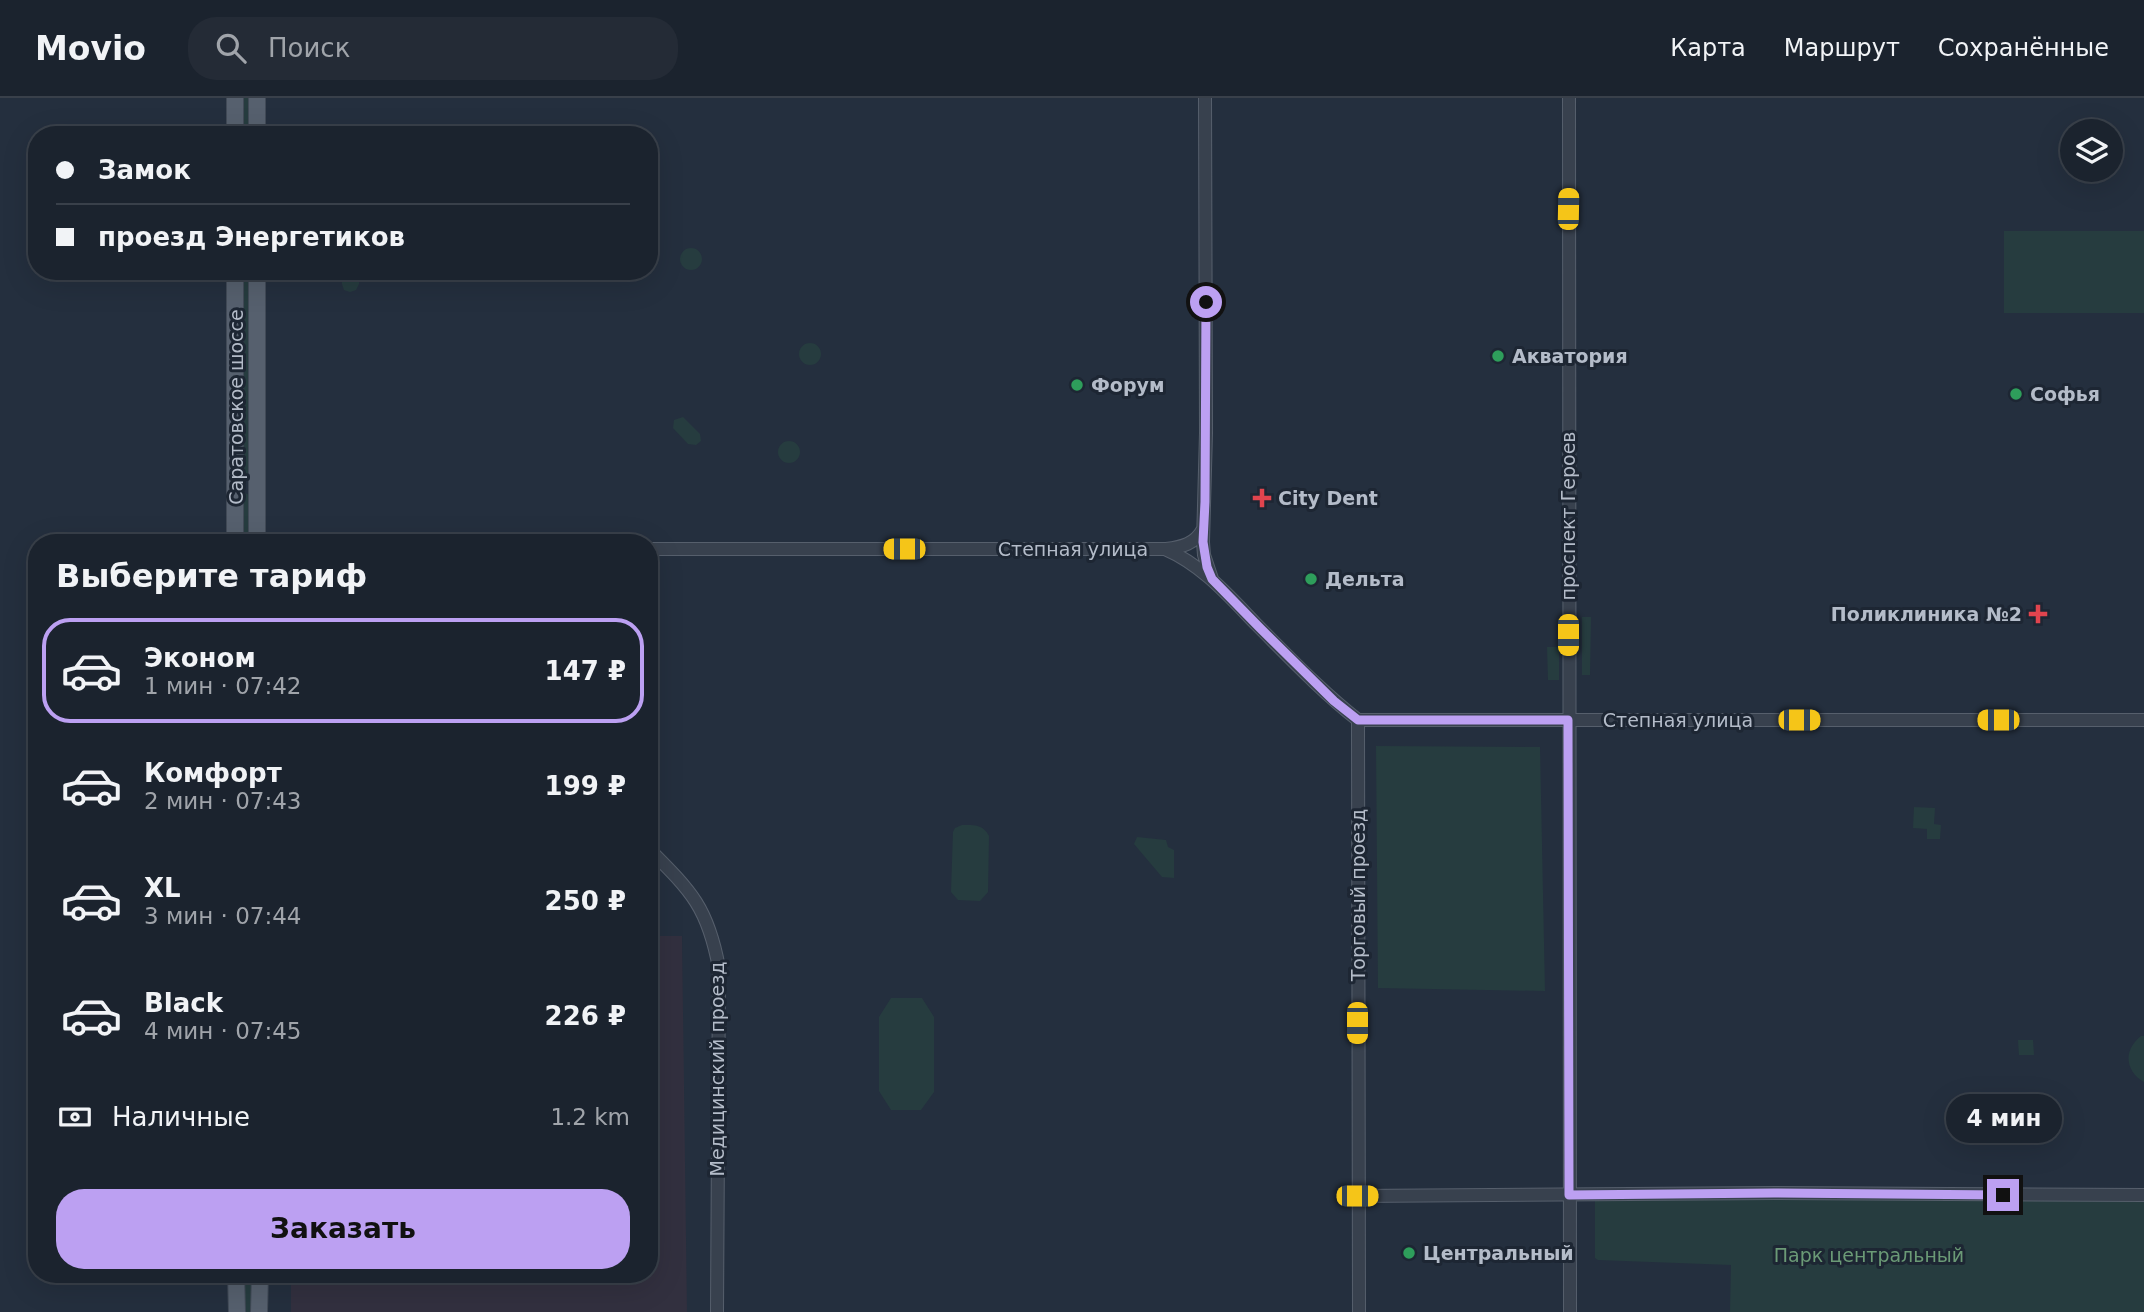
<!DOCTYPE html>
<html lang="ru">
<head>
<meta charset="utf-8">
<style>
	:root { --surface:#1b232e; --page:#242b36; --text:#f1f3f6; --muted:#a0a4aa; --line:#39404a; --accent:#bca0f2 }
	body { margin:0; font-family:"DejaVu Sans",sans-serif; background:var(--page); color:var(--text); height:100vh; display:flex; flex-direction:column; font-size:26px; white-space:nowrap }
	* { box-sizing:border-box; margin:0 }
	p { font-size:23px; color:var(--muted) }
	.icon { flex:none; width:38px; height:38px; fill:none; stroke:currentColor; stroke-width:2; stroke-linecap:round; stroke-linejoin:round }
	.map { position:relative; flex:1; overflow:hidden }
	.side { position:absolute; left:28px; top:436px; width:630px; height:749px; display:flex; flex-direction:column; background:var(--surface); border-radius:28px; box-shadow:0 7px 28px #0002,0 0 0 2px var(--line) }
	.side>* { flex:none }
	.guide { position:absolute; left:28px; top:28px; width:630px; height:154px; border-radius:28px; box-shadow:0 7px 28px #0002,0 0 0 2px var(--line); display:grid; align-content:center; height:154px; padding:0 28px; background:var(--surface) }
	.controls { position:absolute; left:2060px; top:21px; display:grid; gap:14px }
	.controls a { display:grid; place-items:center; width:63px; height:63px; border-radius:50%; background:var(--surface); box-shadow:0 7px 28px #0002,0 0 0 2px var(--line); font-size:35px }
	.end { position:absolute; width:32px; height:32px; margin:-16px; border:9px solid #bca0f2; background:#111; box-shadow:0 0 0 4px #111 }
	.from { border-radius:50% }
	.bubble { position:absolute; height:49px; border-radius:24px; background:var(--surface); box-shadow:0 7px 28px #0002,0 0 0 2px var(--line); font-size:23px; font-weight:700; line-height:49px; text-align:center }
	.car { position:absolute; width:21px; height:42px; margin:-21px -10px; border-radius:9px; box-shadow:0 0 5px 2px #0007; background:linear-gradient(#f5c518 24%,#345 0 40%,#f5c518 0 76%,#345 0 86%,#f5c518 0) }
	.guide b { display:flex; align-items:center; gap:24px; height:66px; font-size:26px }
	.guide b+b { border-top:2px solid var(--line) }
	.guide i { width:18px; height:18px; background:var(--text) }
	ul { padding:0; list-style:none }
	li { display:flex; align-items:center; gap:21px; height:105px; margin:0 14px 10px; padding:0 14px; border:4px solid transparent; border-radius:28px }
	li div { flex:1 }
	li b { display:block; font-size:26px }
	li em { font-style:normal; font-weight:700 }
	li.selected { border-color:var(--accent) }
	li>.icon { width:63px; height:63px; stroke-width:1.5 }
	h2 { padding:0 28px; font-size:32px; line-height:84px }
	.pay { display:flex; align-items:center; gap:18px; height:77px; padding:0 28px; font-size:26px }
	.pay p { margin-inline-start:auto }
	.cta { display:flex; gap:14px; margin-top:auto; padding:14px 28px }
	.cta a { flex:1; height:80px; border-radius:28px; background:var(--accent); color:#111; font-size:28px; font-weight:700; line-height:80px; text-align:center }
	header { display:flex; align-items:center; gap:42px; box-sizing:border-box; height:98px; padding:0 35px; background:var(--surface); border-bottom:2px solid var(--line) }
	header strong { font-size:33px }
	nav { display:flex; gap:38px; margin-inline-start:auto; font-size:24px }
	.search { width:490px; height:63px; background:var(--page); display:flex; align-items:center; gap:18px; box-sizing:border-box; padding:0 24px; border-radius:28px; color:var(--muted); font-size:26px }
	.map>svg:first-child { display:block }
	.medical { fill:#32303f }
	.green { fill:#263c3f }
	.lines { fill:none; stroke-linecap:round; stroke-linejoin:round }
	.minor-casing { stroke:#565f6c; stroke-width:14 }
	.major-casing { stroke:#414a57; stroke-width:18 }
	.minor { stroke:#38414e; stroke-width:12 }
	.major { stroke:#56606e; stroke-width:16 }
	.route { stroke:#bca0f2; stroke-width:9 }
	.leisure-dot { fill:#2e9e5b; stroke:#1d2633; stroke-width:2.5 }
	.health-dot { fill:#e0444e; stroke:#1d2633; stroke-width:2.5 }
	.labels { text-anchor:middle; stroke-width:6; stroke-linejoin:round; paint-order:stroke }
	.poi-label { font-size:19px; font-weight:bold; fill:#b4bcc9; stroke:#1d2633; text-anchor:start }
	.street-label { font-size:19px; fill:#b4bcc9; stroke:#1d2633 }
	.park-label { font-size:19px; fill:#6b9a76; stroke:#1d2633 }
</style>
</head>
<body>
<header>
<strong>Movio</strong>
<div class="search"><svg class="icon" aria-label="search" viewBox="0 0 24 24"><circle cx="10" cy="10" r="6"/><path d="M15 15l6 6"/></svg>Поиск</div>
<nav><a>Карта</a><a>Маршрут</a><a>Сохранённые</a></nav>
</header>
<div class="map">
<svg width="2144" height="1214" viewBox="0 0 2144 1214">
	<rect width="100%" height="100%" fill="#242f3e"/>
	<!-- medical -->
	<path class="medical" d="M 649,838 L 682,838 L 687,1214 L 291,1214 L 291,1176 L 649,1176 Z"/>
	<!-- green -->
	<path class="green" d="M 239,0 L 251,0 L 251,37 L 240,37 Z
		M 2144,133 L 2144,215 L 2004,215 L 2004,133 Z
		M680 161a11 11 0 1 1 22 0a11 11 0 1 1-22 0Z
		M 240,173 L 252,173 L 250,381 L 242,380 Z
		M 342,173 L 359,173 L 359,186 L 356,192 L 350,194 L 344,192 L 342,186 Z
		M799 256a11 11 0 1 1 22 0a11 11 0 1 1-22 0Z
		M 683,319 L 700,336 L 701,343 L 696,347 L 688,346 L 673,330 L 674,322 Z
		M778 354a11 11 0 1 1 22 0a11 11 0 1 1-22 0Z
		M 245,395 L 251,398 L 252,444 L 240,444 L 241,397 Z
		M 1582,519 L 1591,519 L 1590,577 L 1582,577 Z
		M 1547,549 L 1559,549 L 1559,582 L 1548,582 Z
		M 1376,648 L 1540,649 L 1545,893 L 1378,890 Z
		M 1914,709 L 1935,710 L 1934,726 L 1941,727 L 1940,741 L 1927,741 L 1927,731 L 1913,730 Z
		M 962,727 C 974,727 983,726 989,738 L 988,794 L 980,803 L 958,802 L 951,794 L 953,734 L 955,730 Z
		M 1137,739 L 1166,742 L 1168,749 L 1174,752 L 1174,780 L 1162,779 L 1134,746 Z
		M 891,900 L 922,900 L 934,919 L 934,994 L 921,1012 L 891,1012 L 879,993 L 879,919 Z
		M 2141,938 L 2144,938 L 2144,984 C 2125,973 2123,952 2141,938 Z
		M 2018,942 L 2033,942 L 2034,957 L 2019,957 Z
		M 1595,1099 L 2144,1100 L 2144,1214 L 1730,1214 L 1731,1167 L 1598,1162 L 1595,1160 Z
		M 241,1176 L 254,1176 L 254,1214 L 241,1214 Z"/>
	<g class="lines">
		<!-- minor casing -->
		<g class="minor-casing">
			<path id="minor" d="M 1205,0 L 1206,335 L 1203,444 L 1204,457 L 1212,481
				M 1569,0 L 1570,1214
				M 649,451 L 1165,451 C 1202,467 1228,497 1256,526 C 1289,559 1321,593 1358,622 L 2144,622
				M 1166,451 C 1182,449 1195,446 1203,431
				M 1358,622 L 1359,1214
				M 649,751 C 692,794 708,810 719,870 L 717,1214
				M 1357,1098 L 1774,1095 L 2144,1097"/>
		</g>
		<!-- major casing -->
		<g class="major-casing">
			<path id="major" d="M 257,0 L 257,37
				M 235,37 L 235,0
				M 235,444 L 235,173
				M 257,444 L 257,173
				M 236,1176 L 237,1214
				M 259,1214 L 260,1176"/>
		</g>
		<!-- minor -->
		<use href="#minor" class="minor"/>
		<!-- major -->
		<use href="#major" class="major"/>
	</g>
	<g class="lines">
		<!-- route -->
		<path class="route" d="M 1206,204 L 1205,404 L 1203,444 L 1207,469 L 1212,481 L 1260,530 L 1334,603 L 1358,622 L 1568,622 L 1569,1097 L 1774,1095 L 2003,1097"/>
	</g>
	<!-- markers -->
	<g class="leisure-dot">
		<circle cx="1498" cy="258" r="7"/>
		<circle cx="1077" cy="287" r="7"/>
		<circle cx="2016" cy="296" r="7"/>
		<circle cx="1311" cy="481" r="7"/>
		<circle cx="1409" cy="1155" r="7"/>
	</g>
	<g class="health-dot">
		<path d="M1258.5 389.5h7v7h7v7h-7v7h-7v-7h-7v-7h7z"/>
		<path d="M2034.5 505.5h7v7h7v7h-7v7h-7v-7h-7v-7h7z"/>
	</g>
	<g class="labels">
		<!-- poi labels -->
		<g class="poi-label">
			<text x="1512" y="265">Акватория</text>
			<text x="1091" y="294">Форум</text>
			<text x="2030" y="303">Софья</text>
			<text x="1278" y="407">City Dent</text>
			<text x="1325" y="488">Дельта</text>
			<text x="2022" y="523" text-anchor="end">Поликлиника №2</text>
			<text x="1423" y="1162">Центральный</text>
		</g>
		<!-- street labels -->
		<g class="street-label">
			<text transform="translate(236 309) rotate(-90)" y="7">Саратовское шоссе</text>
			<text transform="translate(1568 418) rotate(-90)" y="7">проспект Героев</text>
			<text x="1073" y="458">Степная улица</text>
			<text x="1678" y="629">Степная улица</text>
			<text transform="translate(1358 797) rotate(-90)" y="7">Торговый проезд</text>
			<text transform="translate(717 971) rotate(-90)" y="7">Медицинский проезд</text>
		</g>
		<!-- park labels -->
		<g class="park-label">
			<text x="1869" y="1164">Парк центральный</text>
		</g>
	</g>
</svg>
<div class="controls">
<a><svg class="icon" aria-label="layers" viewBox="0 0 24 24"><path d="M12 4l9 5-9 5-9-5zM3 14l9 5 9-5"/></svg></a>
</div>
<i class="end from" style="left:1206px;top:204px"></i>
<i class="end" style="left:2003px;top:1097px"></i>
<div class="bubble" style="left:1946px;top:996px;width:116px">4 мин</div>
<i class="car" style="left:1568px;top:111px;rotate:1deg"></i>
<i class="car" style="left:904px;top:451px;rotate:270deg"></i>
<i class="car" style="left:1568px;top:537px;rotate:180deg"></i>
<i class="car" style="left:1799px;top:622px;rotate:90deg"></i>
<i class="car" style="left:1998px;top:622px;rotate:270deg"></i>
<i class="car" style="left:1357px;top:925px;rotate:180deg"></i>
<i class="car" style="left:1357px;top:1098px;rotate:90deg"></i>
<div class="guide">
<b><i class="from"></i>Замок</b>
<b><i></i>проезд Энергетиков</b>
</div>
<section class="side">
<h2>Выберите тариф</h2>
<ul>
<li class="selected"><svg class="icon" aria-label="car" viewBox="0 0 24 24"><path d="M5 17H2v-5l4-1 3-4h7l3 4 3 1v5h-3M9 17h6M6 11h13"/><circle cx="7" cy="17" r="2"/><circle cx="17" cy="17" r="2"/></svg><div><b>Эконом</b><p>1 мин · 07:42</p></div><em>147 ₽</em></li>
<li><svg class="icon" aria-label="car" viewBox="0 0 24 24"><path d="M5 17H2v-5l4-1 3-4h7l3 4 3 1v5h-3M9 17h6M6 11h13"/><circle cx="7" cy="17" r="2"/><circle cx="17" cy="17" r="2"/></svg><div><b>Комфорт</b><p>2 мин · 07:43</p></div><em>199 ₽</em></li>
<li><svg class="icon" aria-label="car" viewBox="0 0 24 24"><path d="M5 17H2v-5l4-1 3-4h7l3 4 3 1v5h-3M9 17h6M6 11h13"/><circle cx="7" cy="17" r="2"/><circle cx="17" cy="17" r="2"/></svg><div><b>XL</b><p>3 мин · 07:44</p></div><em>250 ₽</em></li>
<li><svg class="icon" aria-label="car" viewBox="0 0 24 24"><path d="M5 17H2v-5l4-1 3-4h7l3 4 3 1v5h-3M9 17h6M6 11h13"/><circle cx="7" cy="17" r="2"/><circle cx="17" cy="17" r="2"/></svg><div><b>Black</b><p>4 мин · 07:45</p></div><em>226 ₽</em></li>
</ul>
<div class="pay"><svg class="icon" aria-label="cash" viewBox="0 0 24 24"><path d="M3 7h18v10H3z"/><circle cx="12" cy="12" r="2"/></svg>Наличные<p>1.2 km</p></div>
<div class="cta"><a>Заказать</a></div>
</section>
</div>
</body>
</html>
